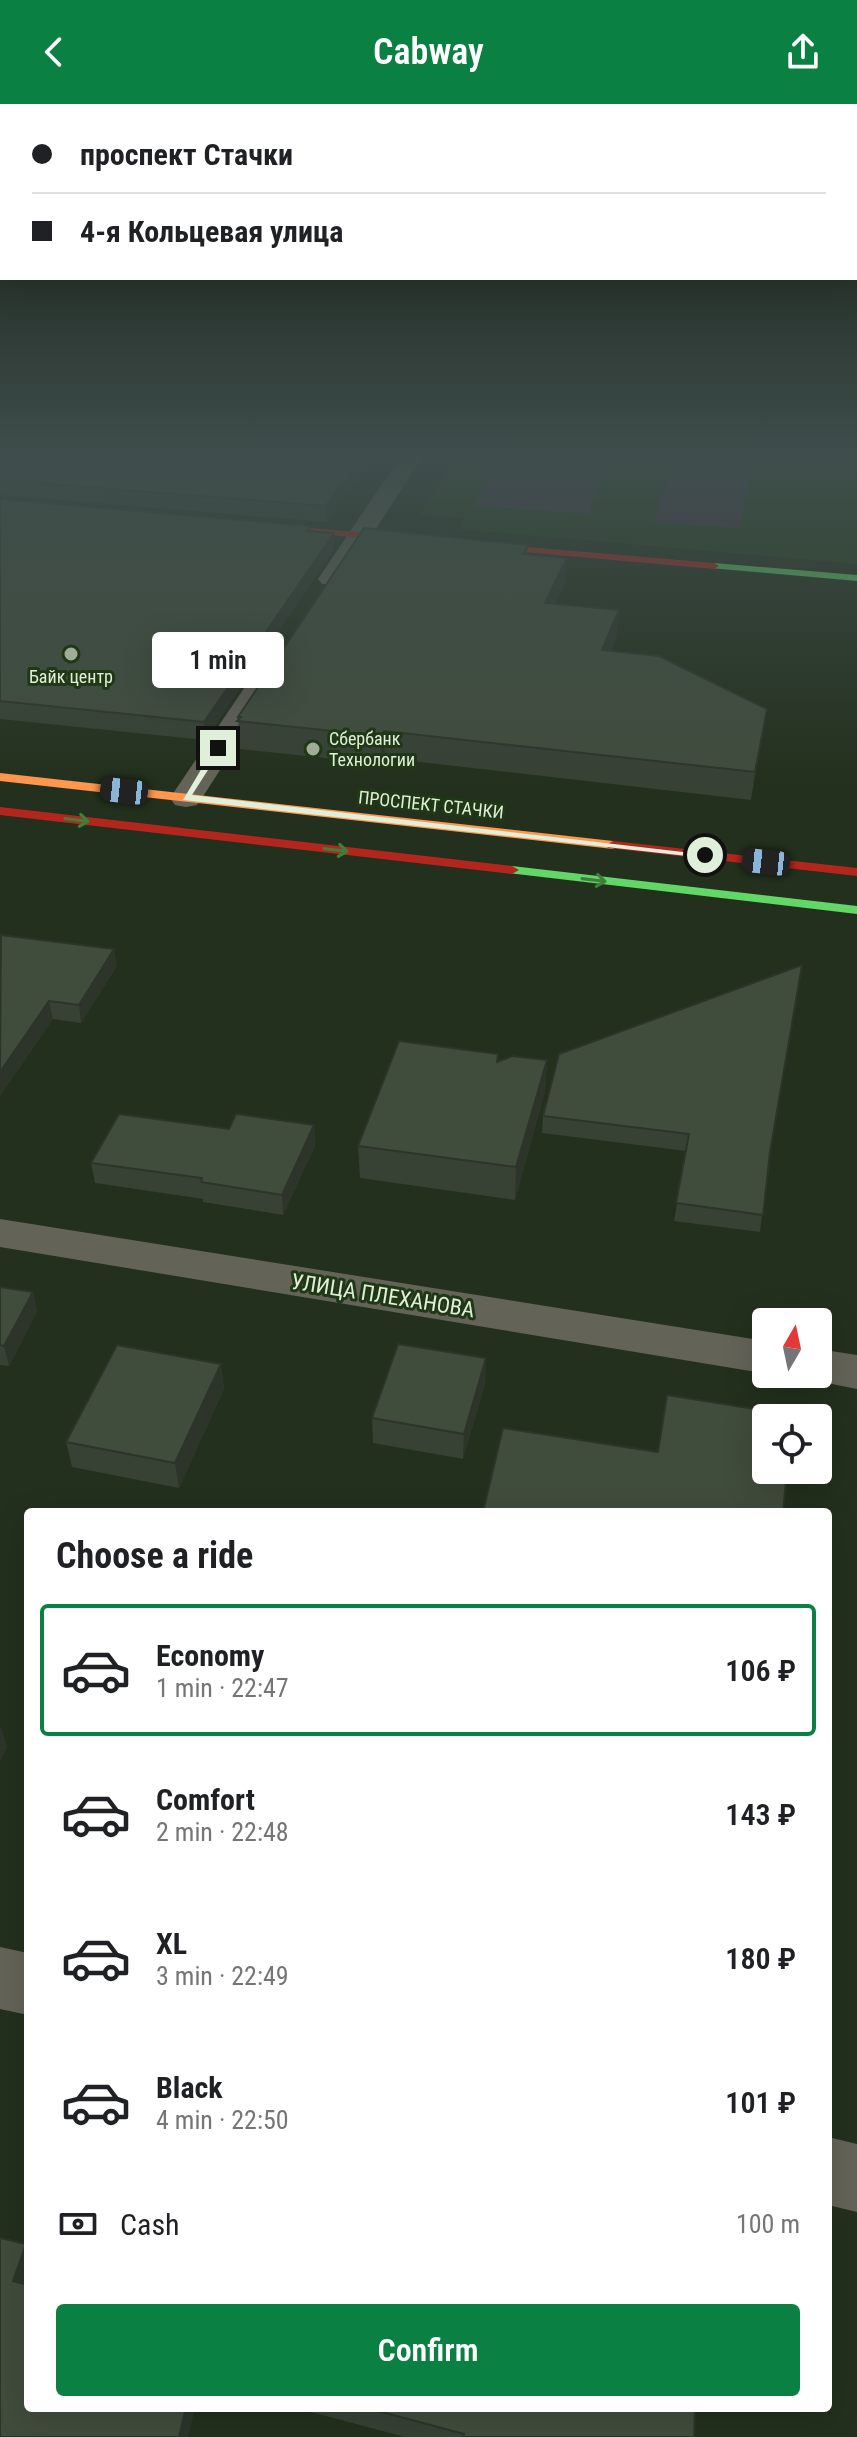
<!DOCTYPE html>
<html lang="en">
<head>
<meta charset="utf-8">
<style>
	:root { --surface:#fff; --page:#f2f2f2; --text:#202124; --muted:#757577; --line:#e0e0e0; --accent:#0b8043 }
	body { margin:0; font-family:"Roboto Condensed",sans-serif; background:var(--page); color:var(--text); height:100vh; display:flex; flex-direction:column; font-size:30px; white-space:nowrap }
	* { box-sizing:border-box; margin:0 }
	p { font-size:26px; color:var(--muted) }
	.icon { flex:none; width:44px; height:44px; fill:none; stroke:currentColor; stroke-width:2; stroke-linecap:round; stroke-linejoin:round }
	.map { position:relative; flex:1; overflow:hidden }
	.drawer { position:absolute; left:24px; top:1404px; width:808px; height:904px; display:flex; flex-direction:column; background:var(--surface); border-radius:8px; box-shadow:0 8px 32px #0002 }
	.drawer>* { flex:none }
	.hud { position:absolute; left:0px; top:0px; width:858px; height:176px; box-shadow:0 8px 32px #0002; display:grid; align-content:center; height:176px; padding:0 32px; background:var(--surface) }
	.needle { width:52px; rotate:9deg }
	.tools { position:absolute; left:752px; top:1204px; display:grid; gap:16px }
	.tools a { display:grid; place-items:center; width:80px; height:80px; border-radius:8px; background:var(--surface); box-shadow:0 8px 32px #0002; font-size:40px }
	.end { position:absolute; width:36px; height:36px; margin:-18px; border:10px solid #e0efda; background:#111; box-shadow:0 0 0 4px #111 }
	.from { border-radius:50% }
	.bubble { position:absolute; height:56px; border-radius:8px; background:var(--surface); box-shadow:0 8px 32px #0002; font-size:26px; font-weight:600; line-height:56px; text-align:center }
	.car { position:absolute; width:24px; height:48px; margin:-24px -12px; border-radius:10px; box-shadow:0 0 6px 2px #0007; background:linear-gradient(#222 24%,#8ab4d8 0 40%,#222 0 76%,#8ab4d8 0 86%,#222 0) }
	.hud b { display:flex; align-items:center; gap:28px; height:76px; font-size:30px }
	.hud b+b { border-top:2px solid var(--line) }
	.hud i { width:20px; height:20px; background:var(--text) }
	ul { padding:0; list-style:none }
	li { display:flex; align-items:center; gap:24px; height:132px; margin:0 16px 12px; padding:0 16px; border:4px solid transparent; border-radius:8px }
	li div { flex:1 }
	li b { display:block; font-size:30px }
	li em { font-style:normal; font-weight:600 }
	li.current { border-color:var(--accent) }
	li>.icon { width:72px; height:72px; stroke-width:1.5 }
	h2 { padding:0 32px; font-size:36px; line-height:96px }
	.pay { display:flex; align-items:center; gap:20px; height:88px; padding:0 32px; font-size:30px }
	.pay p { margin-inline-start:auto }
	.button { display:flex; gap:16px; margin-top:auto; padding:16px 32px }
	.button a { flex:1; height:92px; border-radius:8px; background:var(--accent); color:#fff; font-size:32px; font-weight:600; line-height:92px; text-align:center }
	header { display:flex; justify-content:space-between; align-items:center; height:104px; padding:0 32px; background:var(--accent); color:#fff; font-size:36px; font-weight:600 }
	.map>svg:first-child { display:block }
	.built { fill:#26411a }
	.green { fill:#4b3354 }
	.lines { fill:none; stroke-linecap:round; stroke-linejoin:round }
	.street { fill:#646358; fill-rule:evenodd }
	.fast { fill:#63d668; fill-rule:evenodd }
	.slow { fill:#ff974d; fill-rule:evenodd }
	.jam { fill:#b3261e; fill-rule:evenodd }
	.wall { fill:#374134 }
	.shaded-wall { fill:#2d352a }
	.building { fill:#404c3c; stroke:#2d352a; stroke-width:2 }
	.oneway { stroke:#3e7f3a }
	.route { fill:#e0efda }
	.poi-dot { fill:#9eac98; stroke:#203815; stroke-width:3 }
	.labels { text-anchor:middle; stroke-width:6; stroke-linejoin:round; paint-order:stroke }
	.far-poi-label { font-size:18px; fill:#e0efda; stroke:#203815 }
	.far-street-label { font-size:18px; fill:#e0efda; stroke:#203815 }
	.street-label { font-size:22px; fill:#e0efda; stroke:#203815 }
</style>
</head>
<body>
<header><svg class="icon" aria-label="back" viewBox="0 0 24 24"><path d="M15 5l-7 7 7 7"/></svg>Cabway<svg class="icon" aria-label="share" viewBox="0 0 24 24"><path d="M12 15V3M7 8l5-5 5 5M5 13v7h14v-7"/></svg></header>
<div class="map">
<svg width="857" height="2333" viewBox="0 0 857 2333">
	<rect width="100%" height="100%" fill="#23301d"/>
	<!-- built -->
	<path class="built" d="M 457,352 L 857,352 L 857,460 L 459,425 L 463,414 L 420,411 Z"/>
	<!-- green -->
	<path class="green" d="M 499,352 L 609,352 L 589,410 L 475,402 Z
		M 621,352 L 759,352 L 757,365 L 685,360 L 752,366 L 739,424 L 654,418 L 673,359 L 620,356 Z"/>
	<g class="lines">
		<!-- street -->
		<path class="street" d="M 401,352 L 423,352 L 340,480 L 322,480 L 318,475 Z
			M 271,557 L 281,559 L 285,565 L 202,694 L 197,701 L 186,703 L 175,701 L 170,694 L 261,559 Z
			M 0,1115 L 766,1237 L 768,1270 L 0,1143 Z
			M 818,1245 L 857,1251 L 857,1285 L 802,1274 L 799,1270 L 818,1270 Z
			M 0,1843 L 28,1849 L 28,1911 L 0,1905 Z
			M 828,2033 L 857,2040 L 857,2108 L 828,2101 Z"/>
		<!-- fast -->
		<path class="fast" d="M 714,459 L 857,471 L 857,477 L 710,464 L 709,462 Z
			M 512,762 L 857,802 L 857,810 L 507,769 L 507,763 Z"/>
		<!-- slow -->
		<path class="slow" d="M 0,669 L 613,737 L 620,741 L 613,745 L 0,677 Z"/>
		<!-- jam -->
		<path class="jam" d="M 253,419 L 714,459 L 719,462 L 714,465 L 250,424 L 250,420 Z
			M 0,703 L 512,762 L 519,766 L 512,770 L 0,711 Z
			M 613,737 L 857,764 L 857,772 L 608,744 L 606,741 Z"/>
	</g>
	<!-- wall -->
	<path class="wall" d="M 0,352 L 373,352 L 326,418 L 0,391 Z
		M 0,395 L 311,422 L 311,428 L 334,429 L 334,445 L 205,636 L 0,615 Z
		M 528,441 L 527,450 L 565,479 L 555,500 L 617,532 L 611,547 L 767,605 L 751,696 L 385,654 L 382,660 L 240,645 L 238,613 Z
		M 0,832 L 117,862 L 81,919 L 53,915 L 0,992 Z
		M 498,950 L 498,957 L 547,956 L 545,988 L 515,1096 L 360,1074 L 358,1042 Z
		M 559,950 L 770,1048 L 760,1128 L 674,1117 L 686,1047 L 542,1029 L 543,1012 Z
		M 314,1021 L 315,1042 L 283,1111 L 203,1098 L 203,1095 L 95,1079 L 91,1059 L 229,1025 Z
		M 0,1183 L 33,1188 L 37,1208 L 9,1262 L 0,1261 Z
		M 486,1254 L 485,1280 L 463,1355 L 373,1339 L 372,1314 Z
		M 221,1260 L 224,1285 L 179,1384 L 72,1363 L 66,1338 Z
		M 296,2304 L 695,2304 L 694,2333 L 405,2333 Z"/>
	<!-- shaded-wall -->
	<path class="shaded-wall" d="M 362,352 L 373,352 L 326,418 L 325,402 Z
		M 334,429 L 334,445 L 205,636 L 204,618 Z
		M 567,454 L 565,479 L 544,524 L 545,499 Z
		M 619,506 L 617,532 L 600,573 L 602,546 Z
		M 767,605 L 763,631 L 751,696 L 755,668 Z
		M 384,627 L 385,654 L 382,660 L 381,632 Z
		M 114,845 L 117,862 L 81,919 L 79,901 Z
		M 49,897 L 53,915 L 0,992 L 0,968 Z
		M 547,956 L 545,988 L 515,1096 L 516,1063 Z
		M 314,1021 L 315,1042 L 283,1111 L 282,1091 Z
		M 33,1188 L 37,1208 L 9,1262 L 4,1242 Z
		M 486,1254 L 485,1280 L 463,1355 L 464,1330 Z
		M 221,1260 L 224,1285 L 179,1384 L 175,1359 Z
		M 1,1623 L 7,1643 L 0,1658 L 0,1625 Z
		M 26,2140 L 28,2145 L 28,2179 L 22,2196 L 13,2177 Z
		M 186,2304 L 195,2304 L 188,2333 L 179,2333 Z"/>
	<!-- building -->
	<path class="building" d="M 0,352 L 362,352 L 325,402 L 0,376 Z
		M 0,395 L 311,422 L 307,427 L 334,429 L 204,618 L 0,597 Z
		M 364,424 L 528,441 L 523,450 L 567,454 L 545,499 L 619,506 L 602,546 L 659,552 L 767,605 L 755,668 L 384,627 L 381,632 L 237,617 L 241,613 L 238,613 Z
		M 1,831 L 114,845 L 79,901 L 49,897 L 0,968 Z
		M 802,861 L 770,1048 L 763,1111 L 676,1099 L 689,1030 L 543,1012 L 559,950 Z
		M 399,937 L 498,950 L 497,958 L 512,952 L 547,956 L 516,1063 L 358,1042 Z
		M 119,1010 L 229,1025 L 236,1010 L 314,1021 L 282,1091 L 201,1078 L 202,1074 L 91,1059 Z
		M 0,1183 L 33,1188 L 4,1242 L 0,1241 Z
		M 398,1240 L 486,1254 L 464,1330 L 372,1314 Z
		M 117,1241 L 221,1260 L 175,1359 L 66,1338 Z
		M 667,1291 L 792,1311 L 792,1314 L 766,1314 L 766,1366 L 787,1366 L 783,1408 L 483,1408 L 503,1324 L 658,1348 Z
		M 0,2134 L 26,2140 L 13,2177 L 28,2181 L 28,2304 L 186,2304 L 179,2333 L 0,2333 Z
		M 367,2304 L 695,2304 L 694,2333 L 463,2333 L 464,2330 Z"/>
	<!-- one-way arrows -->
	<defs><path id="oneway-shaft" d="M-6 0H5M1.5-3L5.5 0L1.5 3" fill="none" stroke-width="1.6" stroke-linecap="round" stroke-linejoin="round" transform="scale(2)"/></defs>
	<g class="oneway">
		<use href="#oneway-shaft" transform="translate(77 716) rotate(7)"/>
		<use href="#oneway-shaft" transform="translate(336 746) rotate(7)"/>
		<use href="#oneway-shaft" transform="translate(594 776) rotate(7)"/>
	</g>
	<!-- sky -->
	<linearGradient id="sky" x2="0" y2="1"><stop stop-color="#131a10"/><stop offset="0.52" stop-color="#3f4e4c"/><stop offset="1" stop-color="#3f4e4c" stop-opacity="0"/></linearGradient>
	<rect width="857" height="679" fill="url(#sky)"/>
	<!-- route -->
	<path class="route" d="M 215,642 L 222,644 L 192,691 L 709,751 L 705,754 L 183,696 Z"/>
	<!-- markers -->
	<g class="poi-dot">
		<circle cx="71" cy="550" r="8"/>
		<circle cx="313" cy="645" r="8"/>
	</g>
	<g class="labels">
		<!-- far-poi labels -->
		<g class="far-poi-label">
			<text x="71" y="579">Байк центр</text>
			<text x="329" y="641" text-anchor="start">Сбербанк<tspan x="329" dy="21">Технологии</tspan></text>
		</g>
		<!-- far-street labels -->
		<g class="far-street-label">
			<text transform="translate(431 701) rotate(6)" y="6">ПРОСПЕКТ СТАЧКИ</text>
		</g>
		<!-- street labels -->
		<g class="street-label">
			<text transform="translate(383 1191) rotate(9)" y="8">УЛИЦА ПЛЕХАНОВА</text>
		</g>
	</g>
</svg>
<div class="tools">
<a><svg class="needle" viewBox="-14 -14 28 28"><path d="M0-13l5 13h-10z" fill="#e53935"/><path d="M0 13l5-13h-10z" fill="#757577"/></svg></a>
<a><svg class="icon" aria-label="locate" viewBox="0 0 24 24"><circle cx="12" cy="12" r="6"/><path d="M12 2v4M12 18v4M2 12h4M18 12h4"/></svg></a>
</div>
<i class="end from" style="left:705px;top:751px"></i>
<i class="end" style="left:218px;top:644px"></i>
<div class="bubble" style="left:152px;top:528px;width:132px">1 min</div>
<i class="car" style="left:124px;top:687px;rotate:276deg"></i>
<i class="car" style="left:766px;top:758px;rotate:276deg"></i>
<div class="hud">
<b><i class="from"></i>проспект Стачки</b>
<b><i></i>4-я Кольцевая улица</b>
</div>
<section class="drawer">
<h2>Choose a ride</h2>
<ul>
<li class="current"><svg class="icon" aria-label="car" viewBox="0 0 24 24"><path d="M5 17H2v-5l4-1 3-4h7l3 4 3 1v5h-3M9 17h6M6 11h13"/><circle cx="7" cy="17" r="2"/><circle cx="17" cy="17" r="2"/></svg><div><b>Economy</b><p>1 min · 22:47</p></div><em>106 ₽</em></li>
<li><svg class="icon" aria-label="car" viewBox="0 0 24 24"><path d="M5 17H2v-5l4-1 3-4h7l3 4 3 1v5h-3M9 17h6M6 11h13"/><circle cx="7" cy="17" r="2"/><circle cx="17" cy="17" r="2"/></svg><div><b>Comfort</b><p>2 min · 22:48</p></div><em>143 ₽</em></li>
<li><svg class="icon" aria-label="car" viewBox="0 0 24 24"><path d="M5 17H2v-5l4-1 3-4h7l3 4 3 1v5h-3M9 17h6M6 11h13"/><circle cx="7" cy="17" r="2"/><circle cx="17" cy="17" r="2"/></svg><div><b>XL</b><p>3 min · 22:49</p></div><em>180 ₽</em></li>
<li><svg class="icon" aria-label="car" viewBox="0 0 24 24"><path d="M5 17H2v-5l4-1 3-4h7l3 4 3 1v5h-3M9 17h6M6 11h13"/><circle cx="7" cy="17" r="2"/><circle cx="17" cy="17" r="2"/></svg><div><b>Black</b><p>4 min · 22:50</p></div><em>101 ₽</em></li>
</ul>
<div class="pay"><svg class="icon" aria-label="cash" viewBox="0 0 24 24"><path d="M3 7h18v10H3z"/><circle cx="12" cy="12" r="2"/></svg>Cash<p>100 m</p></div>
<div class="button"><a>Confirm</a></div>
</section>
</div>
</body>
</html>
